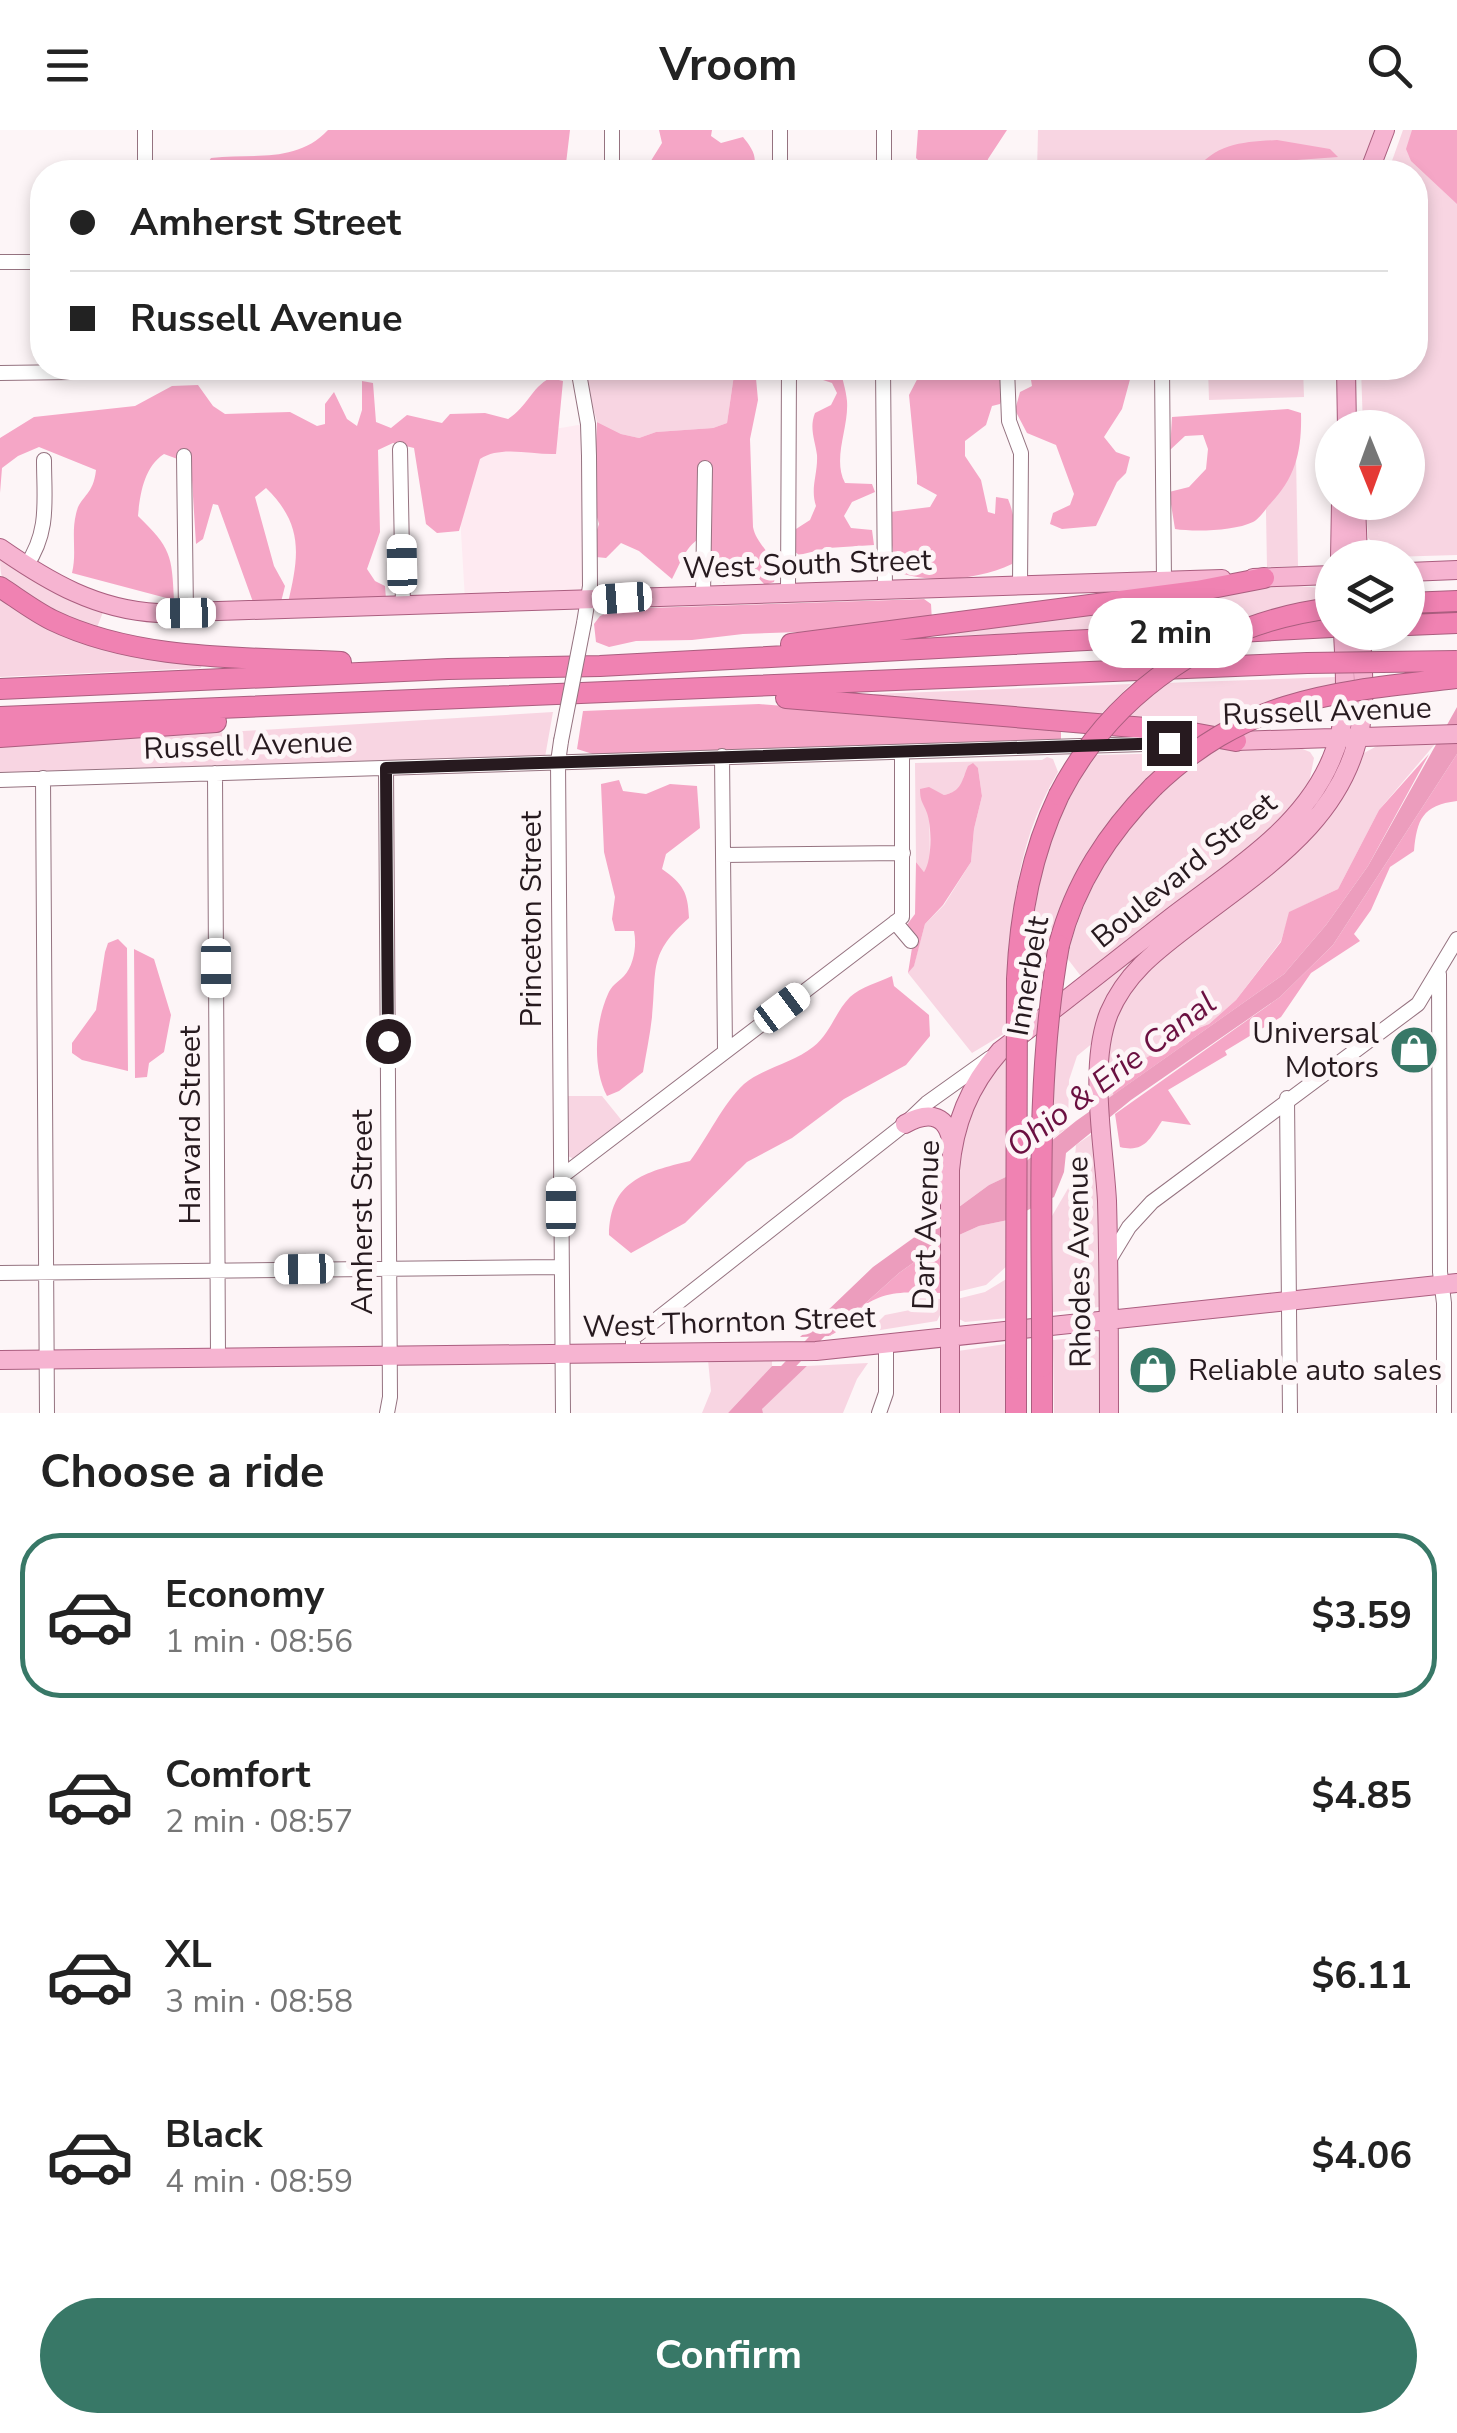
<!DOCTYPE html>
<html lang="en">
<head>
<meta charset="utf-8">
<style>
	:root { --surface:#fff; --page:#f6f6f6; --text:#222; --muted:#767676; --line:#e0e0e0; --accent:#387867 }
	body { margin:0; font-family:"Nunito Sans",sans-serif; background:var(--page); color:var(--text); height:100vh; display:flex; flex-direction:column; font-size:38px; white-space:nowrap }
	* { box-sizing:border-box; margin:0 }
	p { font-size:32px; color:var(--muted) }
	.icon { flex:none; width:55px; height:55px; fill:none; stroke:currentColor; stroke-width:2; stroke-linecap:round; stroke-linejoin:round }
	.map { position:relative; height:1283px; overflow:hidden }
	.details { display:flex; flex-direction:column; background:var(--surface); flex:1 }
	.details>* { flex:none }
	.guide { position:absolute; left:30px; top:30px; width:1398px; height:220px; border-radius:40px; box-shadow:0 5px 15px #0003; display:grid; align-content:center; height:220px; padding:0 40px; background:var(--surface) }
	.needle { width:65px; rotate:179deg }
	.buttons { position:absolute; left:1315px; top:280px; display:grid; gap:20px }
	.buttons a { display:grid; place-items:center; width:110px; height:110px; border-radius:50%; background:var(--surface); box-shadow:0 5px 15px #0003; font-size:50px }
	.end { position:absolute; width:45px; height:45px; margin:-22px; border:12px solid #271a1f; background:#fff; box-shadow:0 0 0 5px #fff }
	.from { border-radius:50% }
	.bubble { position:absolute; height:70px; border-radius:35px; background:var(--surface); box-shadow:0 5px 15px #0003; font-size:32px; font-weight:700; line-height:70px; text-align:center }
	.car { position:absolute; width:30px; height:60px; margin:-30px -15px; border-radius:12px; box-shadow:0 0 8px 2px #0007; background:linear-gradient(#fff 24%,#345 0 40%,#fff 0 76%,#345 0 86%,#fff 0) }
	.guide b { display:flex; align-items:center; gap:35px; height:95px; font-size:38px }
	.guide b+b { border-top:2px solid var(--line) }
	.guide i { width:25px; height:25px; background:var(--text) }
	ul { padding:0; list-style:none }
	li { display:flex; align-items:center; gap:30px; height:165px; margin:0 20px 15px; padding:0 20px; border:5px solid transparent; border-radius:40px }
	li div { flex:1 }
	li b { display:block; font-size:38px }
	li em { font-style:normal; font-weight:700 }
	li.on { border-color:var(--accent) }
	li>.icon { width:90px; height:90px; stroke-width:1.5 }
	h2 { padding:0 40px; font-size:45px; line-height:120px }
	.primary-button { display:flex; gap:20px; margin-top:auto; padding:20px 40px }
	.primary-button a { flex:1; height:115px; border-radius:60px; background:var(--accent); color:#fff; font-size:40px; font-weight:700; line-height:115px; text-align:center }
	header { display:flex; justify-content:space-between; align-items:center; height:130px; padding:0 40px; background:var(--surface); font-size:45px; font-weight:700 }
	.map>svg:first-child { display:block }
	.built { fill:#feeaf1 }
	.green { fill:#f8d5e2 }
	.forest { fill:#f5a6c6 }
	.water { fill:#ec9dbd }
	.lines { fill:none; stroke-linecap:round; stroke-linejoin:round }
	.canal { stroke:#ec9dbd; stroke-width:11 }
	.minor-casing { stroke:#957380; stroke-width:16 }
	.major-casing { stroke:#aa5e7f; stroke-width:20 }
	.highway-casing { stroke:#aa5e7f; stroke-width:22 }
	.minor { stroke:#fff; stroke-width:14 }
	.major { stroke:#f6b4d1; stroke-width:18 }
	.highway { stroke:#f082b2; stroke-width:20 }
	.minor-bridge-casing { stroke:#957380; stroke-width:16; stroke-linecap:butt }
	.highway-bridge-casing { stroke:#aa5e7f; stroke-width:22; stroke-linecap:butt }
	.minor-bridge { stroke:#fff; stroke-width:14 }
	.highway-bridge { stroke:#f082b2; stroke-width:20 }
	.route { stroke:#271a1f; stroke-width:12 }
	.labels { text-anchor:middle; stroke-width:10; stroke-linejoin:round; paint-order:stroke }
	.street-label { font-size:30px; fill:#271a1f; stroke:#fdf5f7 }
	.poi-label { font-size:30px; fill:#271a1f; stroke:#fdf5f7; text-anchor:end }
	.water-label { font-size:32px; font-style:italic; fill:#6b1041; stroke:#fdf5f7 }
</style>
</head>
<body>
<header><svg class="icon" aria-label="menu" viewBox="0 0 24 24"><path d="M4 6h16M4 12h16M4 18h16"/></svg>Vroom<svg class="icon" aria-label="search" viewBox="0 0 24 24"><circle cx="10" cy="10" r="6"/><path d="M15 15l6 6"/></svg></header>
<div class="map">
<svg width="1457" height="1283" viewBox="0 0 1457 1283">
	<rect width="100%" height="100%" fill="#fdf5f7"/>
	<!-- built -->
	<path class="built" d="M 584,294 L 585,467 L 465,470 L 456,316 Z"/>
	<!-- green -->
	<path class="green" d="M 1038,0 L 1375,0 L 1359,42 L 1037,42 Z
		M 1403,0 L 1457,0 L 1457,425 L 1390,427 L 1368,408 L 1366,373 L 1408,372 L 1408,298 L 1363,297 L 1361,238 L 1415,238 L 1415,42 L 1388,42 Z
		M 586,238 L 735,238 L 727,293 L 713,298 L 656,302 L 639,308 L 621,304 L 597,292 L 586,254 Z
		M 1208,238 L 1303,238 L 1304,267 L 1209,270 Z
		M 1296,326 L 1298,436 L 1267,437 L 1265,327 Z
		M 0,422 L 103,482 L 96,500 C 77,491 11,464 2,447 C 0,441 0,430 0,422 Z
		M 1286,455 L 1332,459 L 1332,471 L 1226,496 L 880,508 Z
		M 0,469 L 202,532 L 201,538 L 0,547 Z
		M 1336,547 L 1337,555 L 1210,601 L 1122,592 L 1165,553 Z
		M 1131,554 L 1096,589 L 874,569 L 874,564 Z
		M 553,582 L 545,627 L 0,643 L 0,616 Z
		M 1435,614 L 1379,680 L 1338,759 L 1290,782 L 1281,811 L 1236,870 L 1209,894 L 1186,903 L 1114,948 L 1113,965 L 1109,968 L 1105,933 L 1112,897 L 1127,861 L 1156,831 L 1304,715 L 1326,692 L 1340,671 L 1364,623 L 1377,616 Z
		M 1295,616 L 1310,622 L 1314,628 L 1308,658 L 1268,705 L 1088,846 L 1080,845 L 1067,828 C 1086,751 1128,685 1192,638 C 1200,633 1209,623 1217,620 C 1234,613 1275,617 1295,616 Z
		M 1178,623 L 1138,659 L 1059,784 L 1042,848 L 1028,854 C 1033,760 1045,706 1093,625 Z
		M 1047,627 L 1053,629 L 1058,642 C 1010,721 1009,812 1007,902 L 972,923 L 908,843 L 914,835 L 925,794 L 944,775 L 971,732 L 974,699 L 982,666 L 978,638 L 964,645 C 962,658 957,662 944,665 L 929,658 L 930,734 L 924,742 L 916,732 L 915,633 L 1042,630 Z
		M 1148,815 L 1151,818 L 1094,912 L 1077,926 L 1069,950 L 1068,997 L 1051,1010 L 1057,884 Z
		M 1007,925 L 1008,1046 L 989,1055 L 959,1077 L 958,1028 L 976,966 Z
		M 567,966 L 602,966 L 623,992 L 574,1029 L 568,1026 Z
		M 1096,1001 L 1100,1059 L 1099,1177 L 1053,1182 L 1052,1086 L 1073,1050 L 1076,1015 Z
		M 1008,1090 L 1008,1135 L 986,1155 L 957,1162 L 959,1105 L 979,1096 Z
		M 1008,1148 L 1008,1188 L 965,1192 L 959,1189 L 957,1169 L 985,1162 Z
		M 915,1168 L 941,1169 L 941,1183 L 937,1191 L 868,1202 L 885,1185 L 910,1180 L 918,1170 Z
		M 1097,1206 L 1101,1210 L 1102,1283 L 1054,1283 L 1053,1210 Z
		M 1006,1214 L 1006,1283 L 957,1283 L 958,1221 Z
		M 772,1229 L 772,1236 L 728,1283 L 702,1283 L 711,1261 L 708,1230 Z
		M 868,1233 L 857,1249 L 843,1283 L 763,1283 L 761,1279 L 807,1236 Z"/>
	<!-- forest -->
	<path class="forest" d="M 328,0 L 570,0 L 565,42 L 397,42 L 379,38 L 373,42 L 202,42 L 211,28 C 253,23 296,34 328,0 Z
		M 659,0 L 712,0 L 711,6 L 721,13 L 743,7 C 752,18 759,28 752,42 L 644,42 L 662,13 Z
		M 918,0 L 1007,0 L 988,29 L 985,42 L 930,42 L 916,28 Z
		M 1412,0 L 1457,0 L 1457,74 L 1411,31 L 1406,19 Z
		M 1277,10 L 1330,19 L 1338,27 L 1215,36 L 1215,42 L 1194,42 C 1216,13 1242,12 1277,10 Z
		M 735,238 L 755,238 L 758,270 L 750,309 L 753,397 C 757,418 781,427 774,452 L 765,455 L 742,430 L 724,453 L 715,443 L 708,403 C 686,414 683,428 672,449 L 639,421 L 621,413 L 606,428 L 596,427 L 594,409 L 599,394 L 593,374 L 597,292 L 621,304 L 639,308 L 656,302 L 713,298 L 727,293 Z
		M 819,238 L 840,238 C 842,248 846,260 847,271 C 849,298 832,328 845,353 L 872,354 L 875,362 L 852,372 L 844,386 L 851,398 L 872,400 L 874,415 L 828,418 L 799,425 L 794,421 L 796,399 L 810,390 L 816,376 C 810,358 818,344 817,325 C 815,310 809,298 815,283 L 831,275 L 837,263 L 832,253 L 823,250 Z
		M 923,238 L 986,238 L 1003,246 L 1004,265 L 1000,274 L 992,276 L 986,295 L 965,311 L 965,326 L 981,350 L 988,382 L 995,384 L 996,367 L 1008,369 C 1017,390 1016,412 1012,434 C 978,450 932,454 897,442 L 891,410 L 890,382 L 930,377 L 937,365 L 917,354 L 917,347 L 909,265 Z
		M 1029,238 L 1138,238 L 1132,242 L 1122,279 L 1104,307 L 1116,322 L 1130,327 L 1126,343 L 1117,352 L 1096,396 L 1062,399 L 1050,394 L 1053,383 L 1070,375 L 1074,364 L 1056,315 L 1027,303 L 1015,280 L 1020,262 L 1032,256 Z
		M 550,248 L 563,251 L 556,324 C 532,325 501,315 480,329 L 459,401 L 437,403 L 426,394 L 414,318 L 393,313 L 378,320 L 380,402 L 367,439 L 375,451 L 385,456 L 386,469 L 288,473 C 299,426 304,395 266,358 L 255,367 L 274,436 L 285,456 L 281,472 L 253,472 L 218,375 L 213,374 L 203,409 L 196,414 L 191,334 L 164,324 C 144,337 140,364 138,386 C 171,418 172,425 174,470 L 72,443 C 77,423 71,404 76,384 C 80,365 93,367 96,340 L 39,317 L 18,326 L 2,338 L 0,363 L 0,308 L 34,287 L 135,276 L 172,256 L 198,255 L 213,276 L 225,284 L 290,282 L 317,296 L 325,294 L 325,274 L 334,262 L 347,289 L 357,296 L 362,280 L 362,251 L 373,253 L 376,292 L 391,298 L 407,285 L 442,293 L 450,284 L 485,283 L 508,289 C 528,276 531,258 550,248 Z
		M 1288,279 L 1301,283 C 1302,320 1296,348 1269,375 C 1265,380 1259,389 1253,392 C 1235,401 1194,402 1175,399 L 1169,362 L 1189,357 L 1206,339 L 1208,319 L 1203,305 L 1185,306 L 1170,320 L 1172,287 Z
		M 924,469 L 931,474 L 932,491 L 888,499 L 743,504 L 692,510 L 636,511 L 609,517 L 596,512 L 594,494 L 600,486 L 615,479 Z
		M 759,574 L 1061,598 L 1061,610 L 596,625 L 577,619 L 583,581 Z
		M 1429,624 L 1368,736 L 1326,795 L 1284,844 L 1113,965 L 1114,948 L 1186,903 L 1209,894 L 1236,870 L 1281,812 L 1289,782 L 1338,759 L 1379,680 Z
		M 1457,624 L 1457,671 C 1422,675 1417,690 1414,721 L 1390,737 L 1371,780 L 1354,804 L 1360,811 L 1311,843 L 1281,887 L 1225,921 L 1227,925 L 1168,960 L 1191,995 L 1162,991 C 1150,1009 1144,1023 1120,1017 L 1115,984 L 1280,867 L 1333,815 Z
		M 973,633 L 978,638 L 982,666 L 974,699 L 971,732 L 943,775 L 925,794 L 914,836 L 908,843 L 912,818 L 900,804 L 915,784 L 916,732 L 924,742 C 932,731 932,697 927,683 C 923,672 920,672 920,659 L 929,657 L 944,665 C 962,661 961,652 968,636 Z
		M 619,650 L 623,661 L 646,664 L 670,654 L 697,656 L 700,698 L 666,724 L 662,739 C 683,754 688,762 689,788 C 648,824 657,838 652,887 C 650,905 646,924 643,942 L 619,961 L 607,966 C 592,938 595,893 608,864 C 611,856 618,852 624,846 C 634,835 637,815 634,801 L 615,801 L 612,789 L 615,767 L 604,722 L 601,654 Z
		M 118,809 L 127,818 L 128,941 L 82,930 L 72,923 L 72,913 L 96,880 L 105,822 L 108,813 Z
		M 134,819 L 154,829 L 171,885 L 164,922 L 149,933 L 147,947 L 135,948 Z
		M 892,846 L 894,856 L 929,885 L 930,906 L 906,935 L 844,969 L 792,1008 L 747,1032 L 685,1093 L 631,1123 L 609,1105 C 610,1051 644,1042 690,1031 C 708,1007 722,975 744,954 C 763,938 793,933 813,917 C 831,903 835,882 850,867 C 861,857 879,852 892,846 Z
		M 941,1113 L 940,1163 C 912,1162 883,1159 860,1179 C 849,1188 842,1201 829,1206 L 899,1143 Z"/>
	<!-- water -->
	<path class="water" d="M 1457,577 L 1457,624 L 1333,815 L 1280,867 L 1131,970 L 1066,1023 L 1064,1042 L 1054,1067 L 1008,1090 L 979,1096 L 959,1105 L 959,1077 L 989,1055 L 1008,1046 L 1076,991 L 1284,844 L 1326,795 L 1368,736 Z
		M 941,1088 L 941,1113 L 899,1143 L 829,1206 L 800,1207 L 873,1137 Z
		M 772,1236 L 807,1236 L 762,1279 L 763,1283 L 728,1283 Z"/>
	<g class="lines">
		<!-- canal -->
		<path class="canal" d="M 781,1244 L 827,1196"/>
		<!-- minor casing -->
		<g class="minor-casing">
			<path id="minor" d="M 145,0 L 145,42
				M 780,0 L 780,42
				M 612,42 L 612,0
				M 884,42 L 884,0
				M 0,132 L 42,132
				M 578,238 L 588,294 L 589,326 L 590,456 L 584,493
				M 883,238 L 885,459
				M 1007,238 L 1009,291 L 1021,323 L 1020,456
				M 1162,238 L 1164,452
				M 0,243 L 373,238
				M 400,319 L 403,475
				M 184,326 L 186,483
				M 26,436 C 50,401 44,370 44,330
				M 788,462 L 789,238
				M 703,465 L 705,338
				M 561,611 L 558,632 L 563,1283
				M 722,626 L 725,921
				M 386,638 L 390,1267 L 387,1283
				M 215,643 L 218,1226
				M 43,648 L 47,1283
				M 0,650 L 1209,612
				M 724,725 L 903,723
				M 895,792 L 911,811
				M 1439,844 L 1440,1142 L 1444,1173 L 1444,1283
				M 1287,968 L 1290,1283
				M 561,1047 L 902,787 L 902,622
				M 1109,1130 L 1129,1097 L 1152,1072 L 1418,874 L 1457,809
				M 0,1143 L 561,1137
				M 633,1223 L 633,1208 L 905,994 L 927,973 L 990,928
				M 879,1283 L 886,1263 L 886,1215"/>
		</g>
		<!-- major casing -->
		<g class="major-casing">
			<path id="major" d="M 1369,42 L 1385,0
				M 1346,238 L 1347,298
				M 1356,372 L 1358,428
				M 0,418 C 49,452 97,480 158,483 L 1222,449
				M 1340,428 L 1341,372
				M 1408,442 L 1457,440
				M 1253,448 L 1332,445
				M 1236,611 L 1457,604
				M 905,994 C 930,980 949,985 952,1016
				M 0,1230 L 816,1221 L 1457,1153
				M 950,1283 L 950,1040 C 954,994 969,956 1000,921 C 1056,878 1113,833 1169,789 C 1227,744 1301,701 1331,630 C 1350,588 1345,547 1343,502
				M 1109,1283 C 1109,1212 1109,1142 1107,1071 C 1104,1015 1088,936 1109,883 C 1126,843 1156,821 1190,795 C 1261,740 1346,690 1361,593 C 1366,563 1362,533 1361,502"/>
		</g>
		<!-- highway casing -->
		<g class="highway-casing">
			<path id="highway" d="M 0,457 C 17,468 34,481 52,490 C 139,532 247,527 341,532
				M 1408,473 L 1457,471
				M 1408,495 L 1457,493
				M 791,514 L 1197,461 L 1264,448
				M 0,559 L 448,539 L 600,536 L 1332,497
				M 786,568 L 1182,601 L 1236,611
				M 0,587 L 1307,533
				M 0,607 L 216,592
				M 1059,815 C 1075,753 1108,703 1153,657
				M 1017,849 C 1020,784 1031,724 1059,665
				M 1016,1283 L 1016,1239
				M 1042,1283 L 1042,1237"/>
		</g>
		<!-- minor -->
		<use href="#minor" class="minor"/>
		<!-- major -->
		<use href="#major" class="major"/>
		<!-- highway -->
		<use href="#highway" class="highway"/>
		<!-- minor-bridge casing -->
		<g class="minor-bridge-casing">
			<path id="minor-bridge" d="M 561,611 L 584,493"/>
		</g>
		<!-- highway-bridge casing -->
		<g class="highway-bridge-casing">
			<path id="highway-bridge" d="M 1307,533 L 1457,531
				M 1153,657 C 1247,567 1334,562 1457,548
				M 1059,665 C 1113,560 1216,492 1332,478
				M 1042,1237 C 1043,1097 1034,954 1059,815
				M 1016,1239 L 1017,849"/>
		</g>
		<!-- minor-bridge -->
		<use href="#minor-bridge" class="minor-bridge"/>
		<!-- highway-bridge -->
		<use href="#highway-bridge" class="highway-bridge"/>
	</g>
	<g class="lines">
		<!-- route -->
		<path class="route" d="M 388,911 L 386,638 L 1169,613"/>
	</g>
	<!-- icons -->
	<defs>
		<g id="shop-disc" transform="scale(2.5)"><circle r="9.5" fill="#387867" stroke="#fdf5f7"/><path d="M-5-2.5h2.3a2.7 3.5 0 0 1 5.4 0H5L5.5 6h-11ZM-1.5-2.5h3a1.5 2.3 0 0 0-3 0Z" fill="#fff"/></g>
	</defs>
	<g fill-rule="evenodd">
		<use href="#shop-disc" x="1414" y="920"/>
		<use href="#shop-disc" x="1153" y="1240"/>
	</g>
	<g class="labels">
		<!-- street labels -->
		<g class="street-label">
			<text transform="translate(807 434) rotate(-2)" y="10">West South Street</text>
			<text transform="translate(1327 581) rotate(-2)" y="10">Russell Avenue</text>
			<text transform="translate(248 615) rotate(-2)" y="10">Russell Avenue</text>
			<text transform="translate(1184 740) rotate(-39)" y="10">Boulevard Street</text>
			<text transform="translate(531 789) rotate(-90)" y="10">Princeton Street</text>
			<text transform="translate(1028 846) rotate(-80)" y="10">Innerbelt</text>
			<text transform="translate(190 995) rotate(-90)" y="10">Harvard Street</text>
			<text transform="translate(362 1082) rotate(-90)" y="10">Amherst Street</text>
			<text transform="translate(926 1095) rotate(-88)" y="10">Dart Avenue</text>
			<text transform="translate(1079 1132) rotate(-91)" y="10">Rhodes Avenue</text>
			<text transform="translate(729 1192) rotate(-2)" y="10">West Thornton Street</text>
		</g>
		<!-- poi labels -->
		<g class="poi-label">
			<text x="1379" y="913">Universal<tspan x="1379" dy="34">Motors</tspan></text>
			<text x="1188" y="1250" text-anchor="start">Reliable auto sales</text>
		</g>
		<!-- water labels -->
		<g class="water-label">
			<text transform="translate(1111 944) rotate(-37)" y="11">Ohio &amp; Erie Canal</text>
		</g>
	</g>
</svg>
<div class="buttons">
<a><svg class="needle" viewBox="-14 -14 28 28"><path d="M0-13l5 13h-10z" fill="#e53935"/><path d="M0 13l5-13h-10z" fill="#767676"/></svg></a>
<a><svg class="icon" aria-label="layers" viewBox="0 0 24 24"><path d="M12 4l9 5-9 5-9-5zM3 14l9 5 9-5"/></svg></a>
</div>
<i class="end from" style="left:388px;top:911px"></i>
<i class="end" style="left:1169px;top:613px"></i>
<div class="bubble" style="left:1088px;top:468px;width:165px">2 min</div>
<i class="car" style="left:402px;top:434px;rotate:359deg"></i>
<i class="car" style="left:622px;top:468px;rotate:266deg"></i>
<i class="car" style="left:186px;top:483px;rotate:269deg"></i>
<i class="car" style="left:216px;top:838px;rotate:180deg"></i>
<i class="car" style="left:782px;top:878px;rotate:53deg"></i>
<i class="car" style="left:561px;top:1077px;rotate:0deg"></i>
<i class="car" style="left:304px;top:1139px;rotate:269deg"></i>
<div class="guide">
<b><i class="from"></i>Amherst Street</b>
<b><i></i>Russell Avenue</b>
</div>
</div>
<section class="details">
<h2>Choose a ride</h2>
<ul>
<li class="on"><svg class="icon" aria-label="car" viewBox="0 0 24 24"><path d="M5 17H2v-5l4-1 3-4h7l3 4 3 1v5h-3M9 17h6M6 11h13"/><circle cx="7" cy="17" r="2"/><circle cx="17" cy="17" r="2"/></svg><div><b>Economy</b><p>1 min · 08:56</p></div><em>$3.59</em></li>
<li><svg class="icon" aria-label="car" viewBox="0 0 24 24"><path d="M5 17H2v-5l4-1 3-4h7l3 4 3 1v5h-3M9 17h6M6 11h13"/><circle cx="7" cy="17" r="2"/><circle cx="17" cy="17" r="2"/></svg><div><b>Comfort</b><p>2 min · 08:57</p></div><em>$4.85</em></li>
<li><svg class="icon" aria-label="car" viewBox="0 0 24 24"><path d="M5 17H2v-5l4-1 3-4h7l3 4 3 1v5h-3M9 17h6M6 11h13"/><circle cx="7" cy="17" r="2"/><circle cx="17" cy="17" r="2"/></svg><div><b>XL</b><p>3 min · 08:58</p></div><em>$6.11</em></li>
<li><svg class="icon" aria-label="car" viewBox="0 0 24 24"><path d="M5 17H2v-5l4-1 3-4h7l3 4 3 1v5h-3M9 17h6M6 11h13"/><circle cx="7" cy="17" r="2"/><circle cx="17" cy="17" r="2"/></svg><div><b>Black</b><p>4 min · 08:59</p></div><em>$4.06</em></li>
</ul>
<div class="primary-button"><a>Confirm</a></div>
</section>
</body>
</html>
